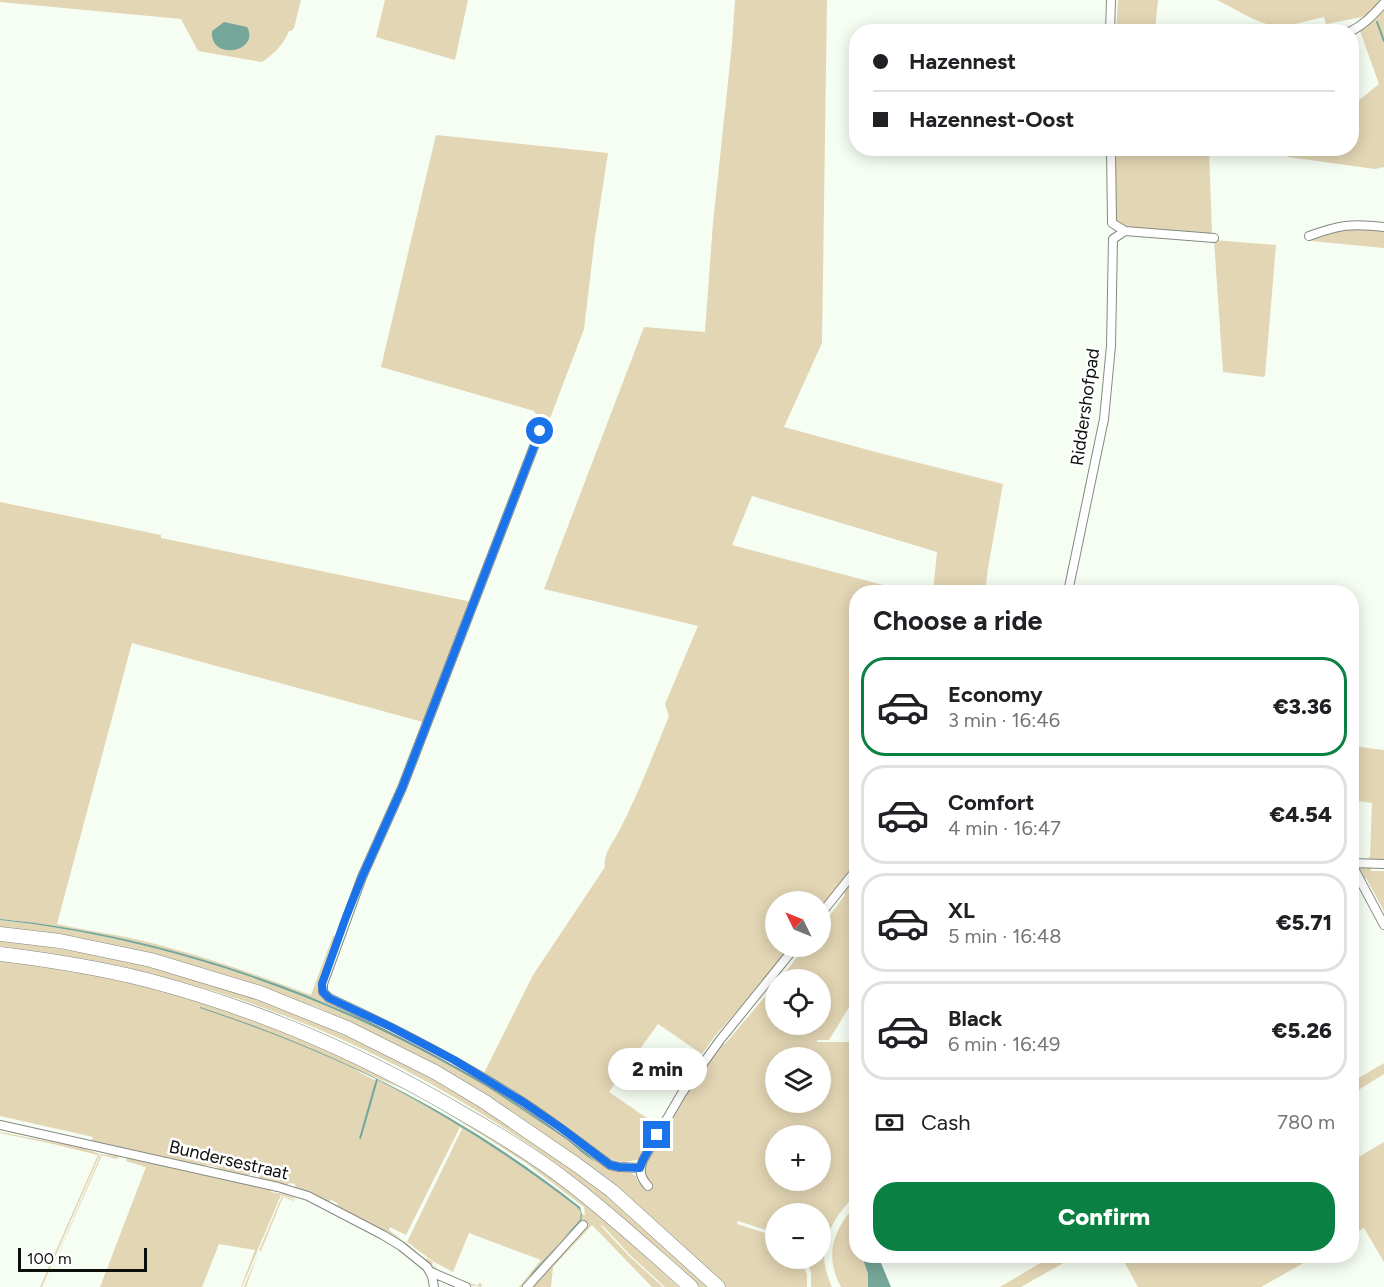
<!DOCTYPE html>
<html lang="en">
<head>
<meta charset="utf-8">
<style>
	:root { --surface:#fff; --page:#f6f6f6; --text:#202124; --muted:#757577; --line:#e0e0e0; --accent:#0b8043 }
	body { margin:0; font-family:Figtree,sans-serif; background:var(--page); color:var(--text); height:100vh; display:flex; flex-direction:column; font-size:22px; white-space:nowrap }
	* { box-sizing:border-box; margin:0 }
	p { font-size:20px; color:var(--muted) }
	.icon { flex:none; width:33px; height:33px; fill:none; stroke:currentColor; stroke-width:2; stroke-linecap:round; stroke-linejoin:round }
	.map { position:relative; flex:1; overflow:hidden }
	.details { position:absolute; left:849px; top:585px; width:510px; height:678px; display:flex; flex-direction:column; background:var(--surface); border-radius:24px; box-shadow:0 3px 15px #0003 }
	.details>* { flex:none }
	.top-card { position:absolute; left:849px; top:24px; width:510px; height:132px; border-radius:24px; box-shadow:0 3px 15px #0003; display:grid; align-content:center; height:132px; padding:0 24px; background:var(--surface) }
	.needle { width:39px; rotate:313deg }
	.tools { position:absolute; left:765px; top:891px; display:grid; gap:12px }
	.tools a { display:grid; place-items:center; width:66px; height:66px; border-radius:50%; background:var(--surface); box-shadow:0 3px 15px #0003; font-size:30px }
	.scale { position:absolute; left:18px; bottom:15px; width:129px; box-sizing:border-box; padding-left:6px; border:3px solid #0d0f0c; border-top:0; font-size:16px; line-height:21px; white-space:nowrap; color:#0d0f0c; -webkit-text-stroke:4px #fff; paint-order:stroke }
	.end { position:absolute; width:27px; height:27px; margin:-14px; border:8px solid #1a73e8; background:#fff; box-shadow:0 0 0 3px #fff }
	.from { border-radius:50% }
	.bubble { position:absolute; height:42px; border-radius:21px; background:var(--surface); box-shadow:0 3px 15px #0003; font-size:20px; font-weight:800; line-height:42px; text-align:center }
	.top-card b { display:flex; align-items:center; gap:21px; height:57px; font-size:22px }
	.top-card b+b { border-top:2px solid var(--line) }
	.top-card i { width:15px; height:15px; background:var(--text) }
	ul { padding:0; list-style:none }
	li { display:flex; align-items:center; gap:18px; height:99px; margin:0 12px 9px; padding:0 12px; border:3px solid var(--line); border-radius:24px }
	li div { flex:1 }
	li b { display:block; font-size:22px }
	li em { font-style:normal; font-weight:800 }
	li.on { border-color:var(--accent) }
	li>.icon { width:54px; height:54px; stroke-width:1.5 }
	h2 { padding:0 24px; font-size:27px; line-height:72px }
	.pay { display:flex; align-items:center; gap:15px; height:66px; padding:0 24px; font-size:22px }
	.pay p { margin-inline-start:auto }
	.button { display:flex; gap:12px; margin-top:auto; padding:12px 24px }
	.button a { flex:1; height:69px; border-radius:24px; background:var(--accent); color:#fff; font-size:24px; font-weight:800; line-height:69px; text-align:center }
	.map>svg:first-child { display:block }
	.green { fill:#e3d6b5; fill-rule:evenodd }
	.water { fill:#75a69a }
	.lines { fill:none; stroke-linecap:round; stroke-linejoin:round }
	.stream { stroke:#75a69a; stroke-width:2 }
	.street-casing { stroke:#848a80; stroke-width:10 }
	.primary-casing { stroke:#848a80; stroke-width:15 }
	.street { stroke:#fff; stroke-width:8 }
	.primary { stroke:#fff; stroke-width:14 }
	.route { stroke:#1a73e8; stroke-width:8 }
	.labels { text-anchor:middle; stroke-width:5; stroke-linejoin:round; paint-order:stroke }
	.street-label { font-size:18px; fill:#0d0f0c; stroke:#fff }
</style>
</head>
<body>
<div class="map">
<svg width="1384" height="1287" viewBox="0 0 1384 1287">
	<rect width="100%" height="100%" fill="#f6fdf2"/>
	<!-- green -->
	<path class="green" d="M 0,0 L 301,0 L 294,28 L 291,31 L 289,31 C 283,45 275,53 262,62 L 198,51 L 181,19 L 0,2 Z
		M 385,0 L 468,0 L 455,60 L 376,37 Z
		M 735,0 L 827,0 L 822,343 L 784,427 L 883,454 L 1003,484 L 988,568 L 985,592 L 933,592 L 937,552 L 752,496 L 732,545 L 887,586 L 885,592 L 856,592 L 856,867 L 821,911 L 820,902 L 776,902 L 776,946 L 791,947 L 752,994 L 715,1036 L 702,1054 L 658,1024 L 609,1092 L 657,1125 L 637,1160 L 624,1162 L 599,1157 L 614,1169 L 629,1172 L 636,1176 L 638,1182 L 644,1188 C 646,1179 644,1174 645,1165 L 675,1110 L 721,1044 L 725,1044 L 775,985 L 776,1024 L 820,1024 L 820,980 L 780,979 L 805,947 L 820,946 L 821,927 L 845,895 L 844,891 L 821,921 L 821,919 L 856,873 L 856,876 L 850,885 L 852,886 L 849,890 L 856,893 L 856,996 L 829,1040 L 817,1040 L 817,1042 L 856,1042 L 856,1194 C 829,1223 814,1248 832,1287 L 811,1287 L 811,1272 L 806,1259 L 820,1258 L 820,1214 L 776,1214 L 775,1233 L 738,1221 L 737,1224 L 775,1236 L 776,1258 L 801,1259 L 807,1275 L 807,1287 L 724,1287 L 599,1177 L 331,1016 L 333,1015 L 332,1013 L 330,1013 L 312,1005 L 307,1007 L 266,992 L 0,930 L 0,920 C 172,939 339,999 487,1087 C 514,1103 541,1122 566,1140 C 576,1147 585,1156 595,1162 C 589,1155 579,1148 571,1142 C 553,1128 534,1115 515,1103 C 364,1005 179,937 0,919 L 0,502 L 161,535 L 161,538 L 472,602 L 423,722 L 132,643 L 57,924 C 82,930 109,933 135,939 C 195,953 253,973 311,995 L 333,936 L 336,936 L 318,990 L 319,995 L 321,998 L 388,1029 L 481,1079 L 533,975 L 605,867 C 603,854 612,844 618,833 C 638,795 653,755 669,716 L 665,704 L 698,626 L 544,589 L 644,327 L 705,332 L 713,223 L 732,44 ZM 776,1058 L 820,1058 L 820,1102 L 776,1102 ZM 776,1136 L 820,1136 L 820,1180 L 776,1180 Z
		M 1118,0 L 1158,0 L 1155,31 L 1116,31 Z
		M 1217,0 L 1380,0 L 1367,16 L 1326,24 L 1324,17 C 1309,20 1292,26 1277,26 C 1259,25 1234,8 1217,0 Z
		M 1384,7 L 1384,167 L 1375,169 L 1288,157 L 1288,149 L 1352,148 L 1352,106 L 1379,84 L 1360,31 Z
		M 436,135 L 608,153 L 595,237 L 584,329 L 546,429 L 534,411 L 381,367 Z
		M 1115,149 L 1209,149 L 1212,234 L 1115,226 Z
		M 1348,228 L 1384,230 L 1384,248 L 1311,241 L 1325,233 Z
		M 1214,240 L 1276,245 L 1265,376 L 1264,377 L 1223,372 Z
		M 1352,746 L 1384,750 L 1384,862 L 1373,861 L 1368,857 L 1370,857 L 1372,803 L 1352,800 Z
		M 1384,866 L 1384,869 L 1371,868 L 1371,871 L 1384,871 L 1384,911 L 1366,878 L 1364,879 L 1384,916 L 1384,920 L 1359,870 L 1361,867 Z
		M 0,940 C 42,946 84,952 126,961 C 293,999 442,1073 579,1174 C 625,1209 667,1249 710,1287 L 699,1287 C 656,1247 613,1207 566,1171 C 450,1085 317,1018 178,981 C 119,965 60,955 0,946 Z
		M 0,956 L 122,977 L 323,1042 L 488,1130 L 603,1214 L 637,1249 L 679,1287 L 665,1287 L 631,1256 L 602,1225 L 601,1226 L 629,1256 L 663,1287 L 652,1287 L 592,1225 L 553,1267 L 551,1287 L 519,1287 L 541,1260 L 469,1233 L 453,1272 L 434,1262 L 407,1242 L 462,1129 L 460,1127 L 406,1235 L 390,1227 L 389,1230 L 411,1247 L 411,1249 L 426,1260 L 427,1258 L 433,1262 L 432,1265 L 442,1272 L 475,1285 L 478,1286 L 479,1283 L 482,1284 L 481,1287 L 468,1285 L 438,1273 L 339,1210 L 337,1203 L 331,1200 L 326,1204 L 296,1190 L 295,1184 L 289,1183 L 287,1186 L 260,1180 L 258,1171 L 255,1170 L 247,1176 L 220,1173 L 217,1167 L 207,1165 L 201,1169 L 93,1143 L 92,1141 L 93,1137 L 0,1116 ZM 352,1068 L 414,1093 L 441,1109 L 526,1163 L 584,1207 L 585,1215 L 582,1214 L 581,1218 L 581,1211 L 578,1208 C 515,1159 449,1116 378,1080 L 361,1138 L 359,1137 L 376,1081 Z
		M 1384,1063 L 1384,1074 L 1352,1094 L 1352,1082 Z
		M 0,1126 L 120,1155 L 119,1157 L 116,1159 L 102,1155 L 44,1287 L 101,1154 L 116,1156 L 76,1146 L 100,1154 L 42,1287 L 40,1287 L 98,1155 L 53,1144 L 0,1133 L 0,1132 L 62,1144 L 0,1130 Z
		M 1384,1142 L 1384,1262 L 1364,1228 L 1352,1235 L 1352,1161 Z
		M 127,1156 L 269,1188 L 271,1192 L 284,1194 L 295,1198 L 294,1201 L 283,1197 L 261,1251 L 259,1251 L 246,1287 L 244,1287 L 282,1196 L 294,1200 L 294,1199 L 281,1195 L 242,1287 L 241,1287 L 255,1250 L 219,1244 L 202,1287 L 100,1287 L 146,1167 L 126,1161 Z
		M 856,1205 L 856,1256 L 862,1256 L 868,1274 L 868,1287 L 841,1287 C 824,1255 833,1230 856,1205 Z
		M 1052,1256 L 1076,1256 L 1021,1287 L 1000,1287 Z
		M 1121,1256 L 1316,1256 L 1261,1287 L 1138,1287 Z"/>
	<!-- water -->
	<path class="water" d="M 224,22 L 247,27 C 261,52 209,62 212,31 Z
		M 0,919 C 177,936 371,1007 519,1106 C 536,1117 554,1129 571,1142 C 579,1148 589,1155 595,1162 C 585,1156 576,1147 567,1140 C 541,1122 514,1104 487,1087 C 339,999 172,939 0,920 Z
		M 200,1007 C 338,1052 467,1117 580,1207 L 582,1214 L 581,1221 L 560,1242 L 530,1277 L 532,1273 L 580,1220 L 581,1212 L 578,1208 C 515,1159 449,1117 378,1080 L 361,1139 L 359,1138 L 376,1079 C 319,1051 260,1028 200,1008 Z
		M 862,1256 L 878,1256 L 891,1287 L 868,1287 L 868,1274 Z"/>
	<g class="lines">
		<!-- stream -->
		<path class="stream" d="M 1377,22 L 1384,41"/>
		<!-- street casing -->
		<g class="street-casing">
			<path id="street" d="M 1110,32 L 1111,0
				M 1349,32 C 1364,25 1373,15 1384,3
				M 1111,148 L 1112,223 L 1125,231 L 1214,238
				M 1309,236 C 1339,225 1352,223 1384,227
				M 540,431 L 402,788 L 362,877 L 323,984 L 323,992 L 329,998 C 396,1029 461,1062 524,1103 C 553,1122 581,1144 610,1165 L 619,1167 L 640,1168
				M 1068,592 L 1104,419 L 1111,346 L 1113,239 L 1125,231
				M 1352,863 L 1384,864
				M 1352,865 L 1384,925
				M 820,915 L 856,870
				M 0,1125 L 278,1187 L 308,1196 L 383,1235 L 401,1246 L 427,1267 L 432,1276 L 434,1287
				M 648,1186 C 640,1177 639,1171 643,1160 L 682,1093 L 697,1072 L 720,1040 L 796,946
				M 431,1272 L 466,1287
				M 527,1287 L 583,1225"/>
		</g>
		<!-- primary casing -->
		<g class="primary-casing">
			<path id="primary" d="M 0,934 L 60,941 L 151,960 L 260,993 L 347,1028 L 435,1072 L 485,1102 L 577,1165 L 612,1191 L 718,1287
				M 0,954 C 49,960 99,968 147,980 C 258,1009 362,1054 460,1112 C 497,1133 533,1155 567,1181 C 610,1214 650,1251 691,1287"/>
		</g>
		<!-- street -->
		<use href="#street" class="street"/>
		<!-- primary -->
		<use href="#primary" class="primary"/>
	</g>
	<g class="lines">
		<!-- route -->
		<path class="route" d="M 540,431 L 402,788 L 362,877 L 346,917 L 322,984 L 323,992 L 329,998 L 391,1027 L 454,1060 L 523,1102 L 561,1128 L 610,1165 L 619,1167 L 640,1168 L 643,1160 L 657,1135"/>
	</g>
	<g class="labels">
		<!-- street labels -->
		<g class="street-label">
			<text transform="translate(1085 407) rotate(-82)" y="6">Riddershofpad</text>
			<text transform="translate(229 1160) rotate(13)" y="6">Bundersestraat</text>
		</g>
	</g>
</svg>
<div class="tools">
<a><svg class="needle" viewBox="-14 -14 28 28"><path d="M0-13l5 13h-10z" fill="#e53935"/><path d="M0 13l5-13h-10z" fill="#757577"/></svg></a>
<a><svg class="icon" aria-label="locate" viewBox="0 0 24 24"><circle cx="12" cy="12" r="6"/><path d="M12 2v4M12 18v4M2 12h4M18 12h4"/></svg></a>
<a><svg class="icon" aria-label="layers" viewBox="0 0 24 24"><path d="M12 4l9 5-9 5-9-5zM3 14l9 5 9-5"/></svg></a>
<a>+</a>
<a>−</a>
</div>
<div class="scale">100 m</div>
<i class="end from" style="left:540px;top:431px"></i>
<i class="end" style="left:657px;top:1135px"></i>
<div class="bubble" style="left:608px;top:1048px;width:99px">2 min</div>
<div class="top-card">
<b><i class="from"></i>Hazennest</b>
<b><i></i>Hazennest-Oost</b>
</div>
<section class="details">
<h2>Choose a ride</h2>
<ul>
<li class="on"><svg class="icon" aria-label="car" viewBox="0 0 24 24"><path d="M5 17H2v-5l4-1 3-4h7l3 4 3 1v5h-3M9 17h6M6 11h13"/><circle cx="7" cy="17" r="2"/><circle cx="17" cy="17" r="2"/></svg><div><b>Economy</b><p>3 min · 16:46</p></div><em>€3.36</em></li>
<li><svg class="icon" aria-label="car" viewBox="0 0 24 24"><path d="M5 17H2v-5l4-1 3-4h7l3 4 3 1v5h-3M9 17h6M6 11h13"/><circle cx="7" cy="17" r="2"/><circle cx="17" cy="17" r="2"/></svg><div><b>Comfort</b><p>4 min · 16:47</p></div><em>€4.54</em></li>
<li><svg class="icon" aria-label="car" viewBox="0 0 24 24"><path d="M5 17H2v-5l4-1 3-4h7l3 4 3 1v5h-3M9 17h6M6 11h13"/><circle cx="7" cy="17" r="2"/><circle cx="17" cy="17" r="2"/></svg><div><b>XL</b><p>5 min · 16:48</p></div><em>€5.71</em></li>
<li><svg class="icon" aria-label="car" viewBox="0 0 24 24"><path d="M5 17H2v-5l4-1 3-4h7l3 4 3 1v5h-3M9 17h6M6 11h13"/><circle cx="7" cy="17" r="2"/><circle cx="17" cy="17" r="2"/></svg><div><b>Black</b><p>6 min · 16:49</p></div><em>€5.26</em></li>
</ul>
<div class="pay"><svg class="icon" aria-label="cash" viewBox="0 0 24 24"><path d="M3 7h18v10H3z"/><circle cx="12" cy="12" r="2"/></svg>Cash<p>780 m</p></div>
<div class="button"><a>Confirm</a></div>
</section>
</div>
</body>
</html>
